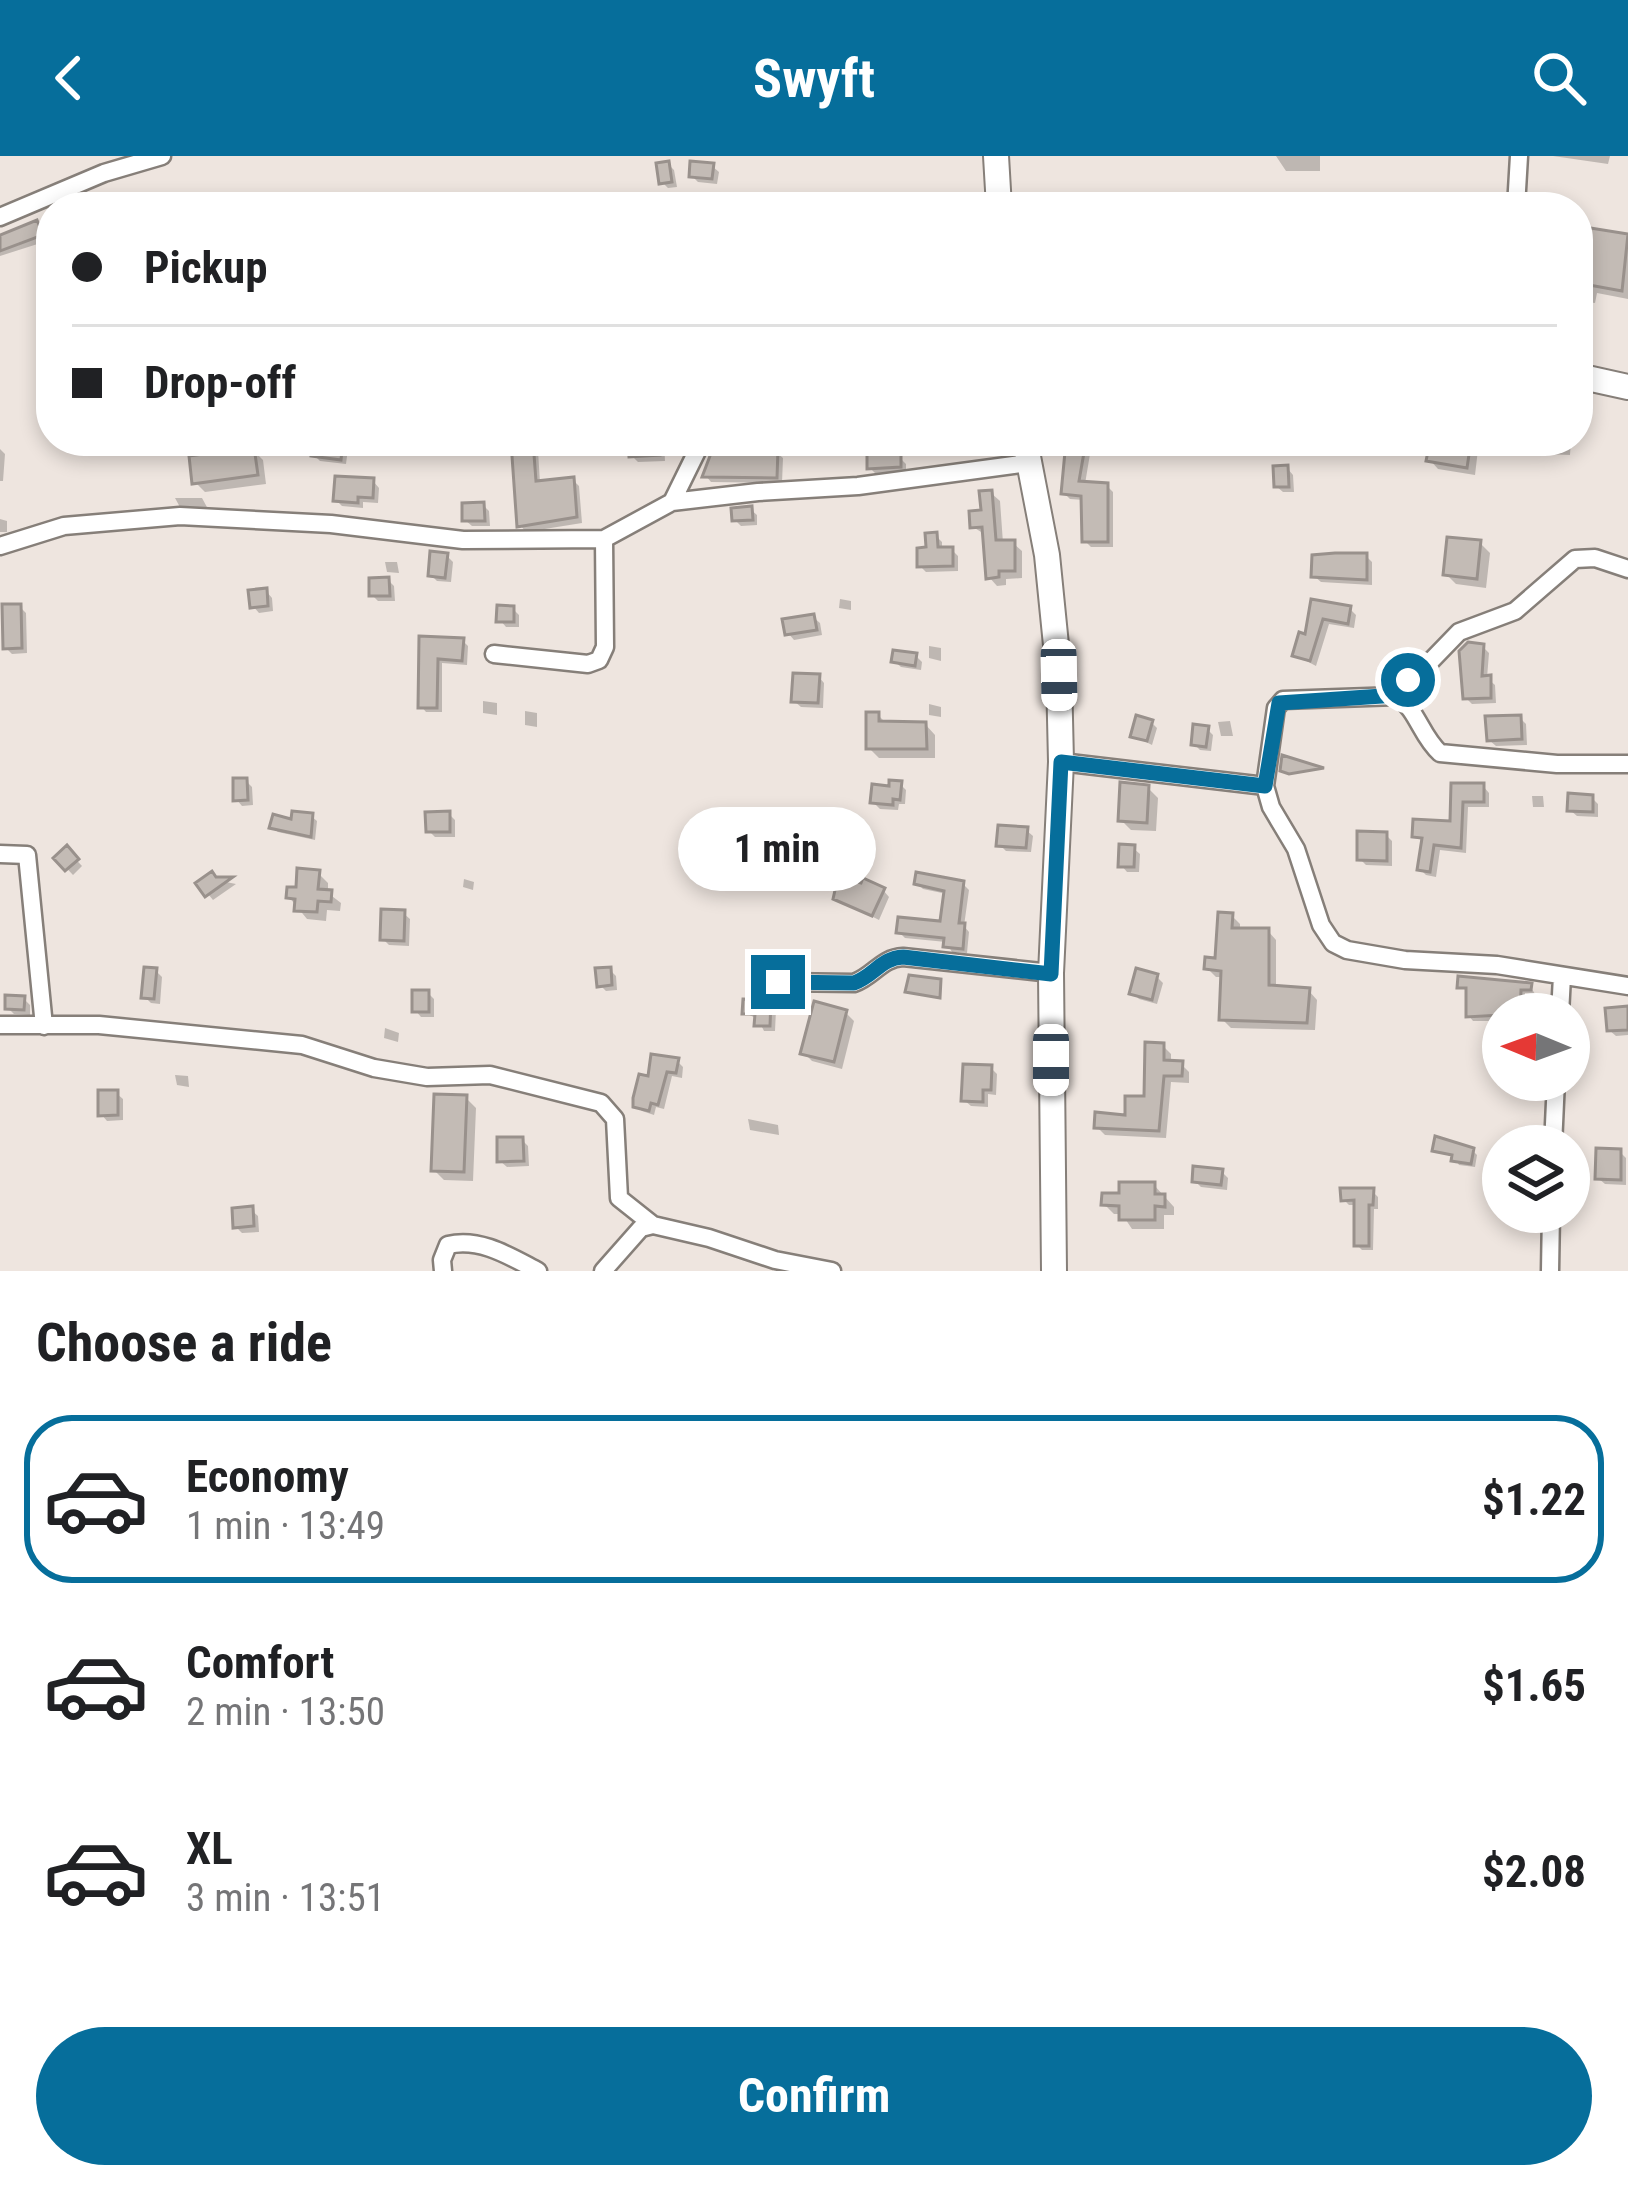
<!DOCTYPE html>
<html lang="en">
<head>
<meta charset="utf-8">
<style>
	:root { --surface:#fff; --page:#f6f6f6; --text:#202124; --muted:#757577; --line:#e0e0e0; --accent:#066e9b }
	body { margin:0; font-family:"Roboto Condensed",sans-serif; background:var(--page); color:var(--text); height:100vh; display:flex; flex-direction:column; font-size:45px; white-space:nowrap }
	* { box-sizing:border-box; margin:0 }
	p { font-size:39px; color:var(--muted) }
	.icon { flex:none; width:66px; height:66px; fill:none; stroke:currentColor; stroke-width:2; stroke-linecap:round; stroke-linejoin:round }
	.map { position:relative; height:1115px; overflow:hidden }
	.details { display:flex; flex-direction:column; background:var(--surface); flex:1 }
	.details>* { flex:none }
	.hud { position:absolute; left:36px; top:36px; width:1557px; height:264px; border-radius:48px; box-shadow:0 6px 18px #0003; display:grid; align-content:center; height:264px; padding:0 36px; background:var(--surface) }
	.needle { width:78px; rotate:271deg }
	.controls { position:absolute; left:1482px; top:837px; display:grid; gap:24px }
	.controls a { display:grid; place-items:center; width:108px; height:108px; border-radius:50%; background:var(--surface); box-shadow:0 6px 18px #0003; font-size:60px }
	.end { position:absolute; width:54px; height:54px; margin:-27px; border:15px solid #066e9b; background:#fff; box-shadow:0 0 0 6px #fff }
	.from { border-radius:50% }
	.bubble { position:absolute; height:84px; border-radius:42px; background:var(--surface); box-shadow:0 6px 18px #0003; font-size:39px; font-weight:700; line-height:84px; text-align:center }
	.car { position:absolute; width:36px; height:72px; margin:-36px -18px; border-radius:15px; box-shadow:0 0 9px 3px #0007; background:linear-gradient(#fff 24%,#345 0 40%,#fff 0 76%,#345 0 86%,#fff 0) }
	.hud b { display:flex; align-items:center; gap:42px; height:114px; font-size:45px }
	.hud b+b { border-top:3px solid var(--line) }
	.hud i { width:30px; height:30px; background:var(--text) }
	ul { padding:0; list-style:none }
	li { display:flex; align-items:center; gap:36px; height:168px; margin:0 24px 18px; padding:0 12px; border:6px solid transparent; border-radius:48px }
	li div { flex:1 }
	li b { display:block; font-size:45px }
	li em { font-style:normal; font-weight:700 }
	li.selected { border-color:var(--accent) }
	li>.icon { width:108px; height:108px; stroke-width:1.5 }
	h2 { padding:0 36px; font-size:54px; line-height:144px }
	.action { display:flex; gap:24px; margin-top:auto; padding:24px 36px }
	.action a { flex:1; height:138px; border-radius:72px; background:var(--accent); color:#fff; font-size:48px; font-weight:700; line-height:138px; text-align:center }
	header { display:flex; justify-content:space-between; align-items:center; height:156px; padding:0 36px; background:var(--accent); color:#fff; font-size:54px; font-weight:700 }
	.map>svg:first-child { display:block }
	.shadow { fill:#0003 }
	.building { fill:#c3bbb5; stroke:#99918c; stroke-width:3 }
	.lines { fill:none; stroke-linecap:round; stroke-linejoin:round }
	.street-casing { stroke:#867f79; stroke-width:21 }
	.secondary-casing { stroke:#867f79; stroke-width:28 }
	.street { stroke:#fff; stroke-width:16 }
	.secondary { stroke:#fff; stroke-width:24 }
	.route { stroke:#066e9b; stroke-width:15 }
</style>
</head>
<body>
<header><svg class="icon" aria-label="back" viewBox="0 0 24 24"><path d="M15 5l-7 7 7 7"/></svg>Swyft<svg class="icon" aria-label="search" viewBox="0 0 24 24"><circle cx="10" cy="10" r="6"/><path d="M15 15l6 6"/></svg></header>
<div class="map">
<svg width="1628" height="1115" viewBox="0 0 1628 1115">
	<rect width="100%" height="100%" fill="#eee5df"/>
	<!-- shadow -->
	<path class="shadow" d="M 1276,0 L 1320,0 L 1320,15 L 1286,15 Z
		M 1553,0 L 1610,0 L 1608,8 Z
		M 668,8 L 674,14 L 677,31 L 668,32 L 662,26 Z
		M 712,10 L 719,16 L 717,28 L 698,26 L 692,20 Z
		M 37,68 L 47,85 L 0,100 L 0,82 Z
		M 1578,73 L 1628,81 L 1628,143 L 1597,137 L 1595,147 L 1578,145 Z
		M 321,285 L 349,285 L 346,308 L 320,305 L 314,299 Z
		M 395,285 L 424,285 L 423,293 L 400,290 Z
		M 631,285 L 664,285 L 665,305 L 638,306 L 632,300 Z
		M 864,285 L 882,285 L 884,301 L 900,302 L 906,308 L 906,316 L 876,318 L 870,312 L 870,294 Z
		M 1069,285 L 1085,286 L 1091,292 L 1085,328 L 1107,330 L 1113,336 L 1113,391 L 1091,391 L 1085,385 L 1084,344 L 1070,343 L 1064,337 Z
		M 1440,285 L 1479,285 L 1475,319 L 1438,313 L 1430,304 Z
		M 1538,285 L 1571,285 L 1570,299 L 1544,298 L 1537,292 Z
		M 531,288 L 538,294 L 540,327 L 573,324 L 579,330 L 582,367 L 526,376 L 520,369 Z
		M 0,293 L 5,298 L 3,325 L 0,325 Z
		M 253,294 L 263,304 L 266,328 L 205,336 L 195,326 Z
		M 776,296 L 783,302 L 782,327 L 711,326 L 706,320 Z
		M 1287,312 L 1293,319 L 1294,336 L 1283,336 L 1276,330 Z
		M 373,325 L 379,332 L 378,347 L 363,346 L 363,352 L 342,350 L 336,344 Z
		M 991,337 L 1000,345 L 1003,387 L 1013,387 L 1022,395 L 1022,422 L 1006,423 L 1006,429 L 997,430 L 989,421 L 986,379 L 973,371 Z
		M 175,342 L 202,342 L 208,353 L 181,353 Z
		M 483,349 L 489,355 L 490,370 L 472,370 L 465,364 Z
		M 750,353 L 757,359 L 757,369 L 741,370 L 735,364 Z
		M 0,363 L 7,365 L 7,376 L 0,376 Z
		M 935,379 L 942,386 L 942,394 L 952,394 L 958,400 L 958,415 L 926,416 L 920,410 Z
		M 1480,387 L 1490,397 L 1486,432 L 1456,428 L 1446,418 Z
		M 446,399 L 453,406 L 451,426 L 437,425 L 431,419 Z
		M 1366,400 L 1372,406 L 1372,429 L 1321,426 L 1314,420 Z
		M 385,406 L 397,406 L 399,417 L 387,416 Z
		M 388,424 L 394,430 L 395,445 L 378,445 L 372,439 Z
		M 266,435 L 272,442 L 273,455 L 259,457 L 253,450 Z
		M 840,443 L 851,445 L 851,454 L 839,452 Z
		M 1314,446 L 1350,453 L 1356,459 L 1354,472 L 1329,468 L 1316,510 L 1295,499 L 1308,482 Z
		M 20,451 L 26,457 L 27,497 L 12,498 L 6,492 Z
		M 513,453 L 519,459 L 519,471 L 506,471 L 500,464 Z
		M 813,461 L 820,467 L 822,479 L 794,484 L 788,477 Z
		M 422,483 L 463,485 L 468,490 L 467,509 L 442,507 L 442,556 L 426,556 L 421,550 Z
		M 929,490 L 941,492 L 941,505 L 929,502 Z
		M 1483,491 L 1489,497 L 1487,522 L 1495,529 L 1496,547 L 1472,548 L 1466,542 Z
		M 916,500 L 922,506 L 921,514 L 901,511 L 894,505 Z
		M 818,520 L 824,527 L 823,552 L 801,551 L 794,545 Z
		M 483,545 L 497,547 L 497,559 L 483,557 Z
		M 929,548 L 941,551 L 941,561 L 929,559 Z
		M 525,555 L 537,557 L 537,571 L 525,569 Z
		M 878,559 L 887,568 L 925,568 L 935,579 L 935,602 L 879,602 L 869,592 Z
		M 1520,562 L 1526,568 L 1527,589 L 1496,590 L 1489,584 Z
		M 1230,565 L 1233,580 L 1221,580 L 1218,566 Z
		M 1151,566 L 1157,572 L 1152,589 L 1134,580 Z
		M 1207,573 L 1213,579 L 1211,595 L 1200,594 L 1194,588 Z
		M 246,625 L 252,631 L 253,649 L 242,650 L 236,643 Z
		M 900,628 L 906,634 L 905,648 L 899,648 L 898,654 L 880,653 L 873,646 Z
		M 1454,630 L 1483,630 L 1489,637 L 1489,651 L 1468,651 L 1466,697 L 1440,694 L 1436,721 L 1426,719 L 1420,713 L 1424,686 L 1415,680 L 1451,670 Z
		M 1148,632 L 1158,642 L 1156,675 L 1131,674 L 1121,664 Z
		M 1532,640 L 1543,640 L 1544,651 L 1533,651 Z
		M 1592,642 L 1598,648 L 1598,661 L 1577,660 L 1570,654 Z
		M 449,658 L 455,664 L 455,681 L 435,681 L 429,675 Z
		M 311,660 L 317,665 L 315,684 L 278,676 L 272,671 Z
		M 1026,674 L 1033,680 L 1031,696 L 1006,695 L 999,688 Z
		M 1386,679 L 1392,685 L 1392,710 L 1366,709 L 1360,703 Z
		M 1133,692 L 1140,698 L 1139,716 L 1127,716 L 1121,709 Z
		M 67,694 L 82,710 L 73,719 L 57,702 Z
		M 777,710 L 783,716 L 779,735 L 760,731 L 753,724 Z
		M 318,717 L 328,727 L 328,737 L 341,747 L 340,755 L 327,754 L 326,765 L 307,763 L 289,741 Z
		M 464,723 L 474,726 L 473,734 L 463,731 Z
		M 216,724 L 236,728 L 213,744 L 199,727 Z
		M 917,727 L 963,728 L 969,734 L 964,770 L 969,776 L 967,797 L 952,796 L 946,786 L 905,782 L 899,776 L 943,768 L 947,738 L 923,733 Z
		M 883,734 L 889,741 L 879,764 L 836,742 Z
		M 403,757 L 410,763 L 409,790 L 389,789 L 383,783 Z
		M 1232,760 L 1240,768 L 1240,775 L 1268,775 L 1276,784 L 1276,833 L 1309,835 L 1317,844 L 1315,874 L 1231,872 L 1222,863 L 1224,821 L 1216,821 L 1207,812 L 1218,805 Z
		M 610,814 L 616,820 L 617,834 L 606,835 L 600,829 Z
		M 156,815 L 162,821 L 160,848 L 151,847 L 145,841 Z
		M 1157,821 L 1163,827 L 1157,848 L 1139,843 L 1133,837 Z
		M 1460,830 L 1530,830 L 1535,838 L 1525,837 L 1524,858 L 1503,858 L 1503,865 L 1473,865 L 1469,860 L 1469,836 Z
		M 428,837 L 434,843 L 434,861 L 421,861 L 415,854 Z
		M 24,843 L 30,849 L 30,859 L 14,858 L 8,852 Z
		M 770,847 L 776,854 L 775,875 L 764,875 L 758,863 L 745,857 Z
		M 1628,853 L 1628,879 L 1616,880 L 1609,874 Z
		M 845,856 L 854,865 L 842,913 L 812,905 L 804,897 Z
		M 385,872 L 399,877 L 398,886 L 384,882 Z
		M 1163,890 L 1171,898 L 1171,908 L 1181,908 L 1189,916 L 1189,927 L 1171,926 L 1166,982 L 1105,979 L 1097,971 L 1128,962 L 1147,943 Z
		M 677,905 L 683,911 L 682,922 L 672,920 L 664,953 L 656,951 L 654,959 L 642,955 L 636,950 L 650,924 Z
		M 991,912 L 997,918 L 996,939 L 988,938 L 988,951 L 971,950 L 964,944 Z
		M 175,919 L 188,920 L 189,931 L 177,929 Z
		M 116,937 L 123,943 L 123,964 L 107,965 L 101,958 Z
		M 466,942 L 476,952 L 473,1025 L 444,1024 L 434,1014 Z
		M 748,963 L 778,969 L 779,979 L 750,974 Z
		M 522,984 L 528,990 L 529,1010 L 507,1011 L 500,1005 Z
		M 1436,994 L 1472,994 L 1477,999 L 1475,1011 L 1459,1009 L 1455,1002 Z
		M 1620,996 L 1626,1002 L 1626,1029 L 1605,1028 L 1598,1022 Z
		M 1222,1016 L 1228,1022 L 1227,1034 L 1201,1031 L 1195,1025 Z
		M 1154,1029 L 1174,1051 L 1174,1059 L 1164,1059 L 1164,1073 L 1132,1073 L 1122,1058 L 1114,1058 L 1104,1048 Z
		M 1372,1035 L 1378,1041 L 1378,1053 L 1374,1053 L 1373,1094 L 1362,1094 L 1357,1089 L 1357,1049 L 1349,1049 L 1344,1044 Z
		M 251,1054 L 258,1060 L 259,1076 L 242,1077 L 236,1071 Z"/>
	<!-- building -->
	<path class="building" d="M 669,5 L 672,26 L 659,28 L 656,7 Z
		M 690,5 L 714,7 L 712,23 L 689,21 Z
		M 37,64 L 43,79 L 0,95 L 0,79 Z
		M 1578,70 L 1628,78 L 1622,135 L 1578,127 Z
		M 313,285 L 343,285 L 341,304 L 311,300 Z
		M 533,285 L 536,325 L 574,321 L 577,361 L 517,371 L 511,286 Z
		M 628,285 L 659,285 L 660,299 L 629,301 Z
		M 867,285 L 878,285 L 879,298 L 901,298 L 901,311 L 867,313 Z
		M 1066,285 L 1086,285 L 1079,325 L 1108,327 L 1108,386 L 1082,386 L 1081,340 L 1061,338 Z
		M 1430,285 L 1471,285 L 1467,312 L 1426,305 Z
		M 254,291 L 258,319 L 192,328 L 189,300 Z
		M 713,292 L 778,293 L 777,322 L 702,321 Z
		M 1288,309 L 1289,331 L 1274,331 L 1273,310 Z
		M 335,320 L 374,322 L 373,342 L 358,341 L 358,347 L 333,345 Z
		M 992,334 L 996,384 L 1015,384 L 1015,415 L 999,415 L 999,421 L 986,423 L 982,371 L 970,372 L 969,355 L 981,354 L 979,335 Z
		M 484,346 L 485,365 L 462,365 L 462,347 Z
		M 752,350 L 753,364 L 732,365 L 731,352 Z
		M 937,376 L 938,391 L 953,391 L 953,410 L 917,411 L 917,392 L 926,391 L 925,377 Z
		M 1447,381 L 1481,384 L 1477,423 L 1443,419 Z
		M 430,395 L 448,397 L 445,422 L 428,420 Z
		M 1335,397 L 1367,397 L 1367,424 L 1311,421 L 1312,399 Z
		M 389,421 L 390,440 L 369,440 L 369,422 Z
		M 267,432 L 268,450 L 250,452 L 248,434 Z
		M 1311,443 L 1351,450 L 1348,468 L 1323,463 L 1310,505 L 1292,500 L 1299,476 L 1305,478 Z
		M 2,448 L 21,448 L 22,492 L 3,493 Z
		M 497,449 L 514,450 L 514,466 L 496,466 Z
		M 814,458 L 817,474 L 785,479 L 782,463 Z
		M 419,480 L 464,482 L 462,505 L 438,503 L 437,552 L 418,552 Z
		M 1468,486 L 1484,488 L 1482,520 L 1491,519 L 1491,542 L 1463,543 L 1459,495 Z
		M 893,494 L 917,497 L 915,510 L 891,506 Z
		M 793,517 L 820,518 L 818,547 L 791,546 Z
		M 866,556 L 879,556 L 879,565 L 926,566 L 927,593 L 866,593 Z
		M 1136,559 L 1153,564 L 1147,585 L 1130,581 Z
		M 1521,559 L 1522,583 L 1487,585 L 1485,560 Z
		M 1193,568 L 1209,570 L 1206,591 L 1191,589 Z
		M 1282,599 L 1324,612 L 1289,618 L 1280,615 Z
		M 233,622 L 247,622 L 248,644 L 233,645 Z
		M 889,624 L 902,625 L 900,644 L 893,643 L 893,649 L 870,647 L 872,628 L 889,630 Z
		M 1120,626 L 1149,629 L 1147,667 L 1118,665 Z
		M 1451,627 L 1484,627 L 1484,646 L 1463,646 L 1461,692 L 1434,689 L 1430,716 L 1417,714 L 1422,682 L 1412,681 L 1413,663 L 1450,665 Z
		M 1568,637 L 1593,639 L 1593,656 L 1567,655 Z
		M 292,655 L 313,657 L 311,681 L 269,672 L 273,658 L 291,663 Z
		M 450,655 L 450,676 L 426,676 L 425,656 Z
		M 998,669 L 1028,671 L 1026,692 L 996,690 Z
		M 1357,675 L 1387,676 L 1387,705 L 1357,704 Z
		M 1119,688 L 1135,689 L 1134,711 L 1118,711 Z
		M 67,689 L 79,703 L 65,715 L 53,702 Z
		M 756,702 L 778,707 L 773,731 L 750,725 Z
		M 297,712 L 320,714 L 318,733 L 332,734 L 331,746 L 318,745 L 317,756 L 294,755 L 295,743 L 286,742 L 287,731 L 296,731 Z
		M 212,715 L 216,721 L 233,721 L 205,741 L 195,727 Z
		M 916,716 L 964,725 L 959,767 L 965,767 L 963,793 L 943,791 L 944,782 L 896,777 L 898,761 L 940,765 L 944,735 L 914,728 Z
		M 838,721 L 861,727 L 863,722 L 885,732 L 872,760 L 833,743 Z
		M 381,753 L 405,754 L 404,785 L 380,784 Z
		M 1218,756 L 1233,757 L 1232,772 L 1269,772 L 1269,829 L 1310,832 L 1307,867 L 1219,864 L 1221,815 L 1204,813 L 1205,801 L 1215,802 Z
		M 144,811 L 157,812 L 154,843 L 141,842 Z
		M 611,811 L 612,829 L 597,831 L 595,812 Z
		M 1136,812 L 1158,818 L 1152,844 L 1129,838 Z
		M 909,819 L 941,823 L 940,842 L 905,836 Z
		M 1458,820 L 1532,827 L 1531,834 L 1521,834 L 1520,858 L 1466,861 L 1466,832 L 1457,832 Z
		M 412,834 L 429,834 L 429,856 L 412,856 Z
		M 5,839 L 25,840 L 24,854 L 5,853 Z
		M 743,843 L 771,844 L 770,870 L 754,870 L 755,858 L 742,858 Z
		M 814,845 L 847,854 L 834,906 L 800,898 Z
		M 1628,850 L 1628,874 L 1607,875 L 1605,852 Z
		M 1145,886 L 1164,887 L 1164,904 L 1183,905 L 1182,920 L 1164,920 L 1159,975 L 1094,972 L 1095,956 L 1125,959 L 1125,940 L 1144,940 Z
		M 651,898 L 679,902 L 676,917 L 667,916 L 658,949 L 651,947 L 649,955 L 633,951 L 633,942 L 639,918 L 648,920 Z
		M 963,908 L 992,909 L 991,934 L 983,934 L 983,946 L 961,945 Z
		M 98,934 L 118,934 L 118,959 L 98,960 Z
		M 434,938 L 467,939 L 464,1016 L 431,1015 Z
		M 1435,980 L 1474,992 L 1471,1008 L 1451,1005 L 1452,999 L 1432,995 Z
		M 497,981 L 523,981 L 524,1005 L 497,1006 Z
		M 1596,992 L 1621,993 L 1621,1024 L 1595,1023 Z
		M 1193,1010 L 1223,1013 L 1221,1029 L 1192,1026 Z
		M 1119,1026 L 1155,1026 L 1155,1038 L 1165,1038 L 1165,1051 L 1155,1050 L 1155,1064 L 1119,1064 L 1119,1050 L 1101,1049 L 1102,1037 L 1119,1037 Z
		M 1340,1032 L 1374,1032 L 1373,1049 L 1369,1049 L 1369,1090 L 1354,1090 L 1354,1044 L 1341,1045 Z
		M 253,1050 L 254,1070 L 233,1072 L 232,1052 Z"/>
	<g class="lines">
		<!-- street casing -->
		<g class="street-casing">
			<path id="street" d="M 1516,51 L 1519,0
				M 0,61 L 104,17 L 162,0
				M 672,346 L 702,285
				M 0,390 L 64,370 L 180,360 L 331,368 L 463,384 L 604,383 L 672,346 L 758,336 L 858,330 L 1028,307
				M 494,498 L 588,508 L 599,504 L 605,491 L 604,383
				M 1397,540 L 1459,476 L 1515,455 L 1575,403 L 1595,402 L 1628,413
				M 1061,606 L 1265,630 L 1271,651 L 1296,693 L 1321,769 L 1333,787 L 1347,794 L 1405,804 L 1497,809 L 1628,830
				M 1265,630 L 1276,552 L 1283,544 L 1397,540 C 1418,555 1421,580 1440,597 L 1557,608 L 1628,608
				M 0,698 L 27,699 L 44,870
				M 778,826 L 854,827 C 874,820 881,802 903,801 L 1051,817
				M 1560,858 L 1562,820
				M 0,869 L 99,869 L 302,889 L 374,912 L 427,921 L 490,919 L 601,947 L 615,963 L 619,1042 L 653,1069
				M 1553,990 L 1556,924
				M 443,1115 L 442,1104 L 448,1089 C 480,1081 511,1101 538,1115
				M 603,1115 L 641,1072 L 653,1069 L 709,1082 L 775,1104 L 832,1115
				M 1550,1115 L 1551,1056"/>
		</g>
		<!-- secondary casing -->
		<g class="secondary-casing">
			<path id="secondary" d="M 996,0 L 999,51
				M 1578,220 L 1628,231
				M 1025,285 L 1047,399 L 1059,519 L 1061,606 L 1051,817 L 1054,1115"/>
		</g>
		<!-- street -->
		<use href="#street" class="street"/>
		<!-- secondary -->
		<use href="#secondary" class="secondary"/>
	</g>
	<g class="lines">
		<!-- route -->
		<path class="route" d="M 778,826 L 854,827 C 874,820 881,802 903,801 L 1051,818 L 1061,606 L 1265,630 L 1279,547 L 1397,539 L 1408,524"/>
	</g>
</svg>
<div class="controls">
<a><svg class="needle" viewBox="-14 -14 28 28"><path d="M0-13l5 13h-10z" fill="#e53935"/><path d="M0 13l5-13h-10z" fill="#757577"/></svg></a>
<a><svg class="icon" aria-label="layers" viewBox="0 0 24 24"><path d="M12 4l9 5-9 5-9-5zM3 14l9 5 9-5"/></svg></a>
</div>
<i class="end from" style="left:1408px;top:524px"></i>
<i class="end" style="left:778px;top:826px"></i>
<div class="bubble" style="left:678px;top:651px;width:198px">1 min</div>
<i class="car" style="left:1059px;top:519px;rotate:179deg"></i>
<i class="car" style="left:1051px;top:904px;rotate:180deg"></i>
<div class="hud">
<b><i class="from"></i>Pickup</b>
<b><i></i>Drop-off</b>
</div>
</div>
<section class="details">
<h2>Choose a ride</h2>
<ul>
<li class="selected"><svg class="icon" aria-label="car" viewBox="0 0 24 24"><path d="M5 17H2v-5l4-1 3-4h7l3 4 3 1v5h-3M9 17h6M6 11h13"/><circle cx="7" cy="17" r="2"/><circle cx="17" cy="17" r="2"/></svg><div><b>Economy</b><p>1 min · 13:49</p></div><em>$1.22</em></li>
<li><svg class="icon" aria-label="car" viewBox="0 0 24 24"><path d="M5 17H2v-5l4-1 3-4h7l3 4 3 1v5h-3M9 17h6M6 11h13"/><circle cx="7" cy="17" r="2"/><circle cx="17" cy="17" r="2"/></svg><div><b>Comfort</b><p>2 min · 13:50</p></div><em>$1.65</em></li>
<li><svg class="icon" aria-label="car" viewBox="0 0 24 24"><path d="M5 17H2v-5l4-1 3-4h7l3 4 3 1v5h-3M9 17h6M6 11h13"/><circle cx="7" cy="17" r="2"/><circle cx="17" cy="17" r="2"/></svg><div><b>XL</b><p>3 min · 13:51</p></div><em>$2.08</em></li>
</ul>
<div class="action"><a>Confirm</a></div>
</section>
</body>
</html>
